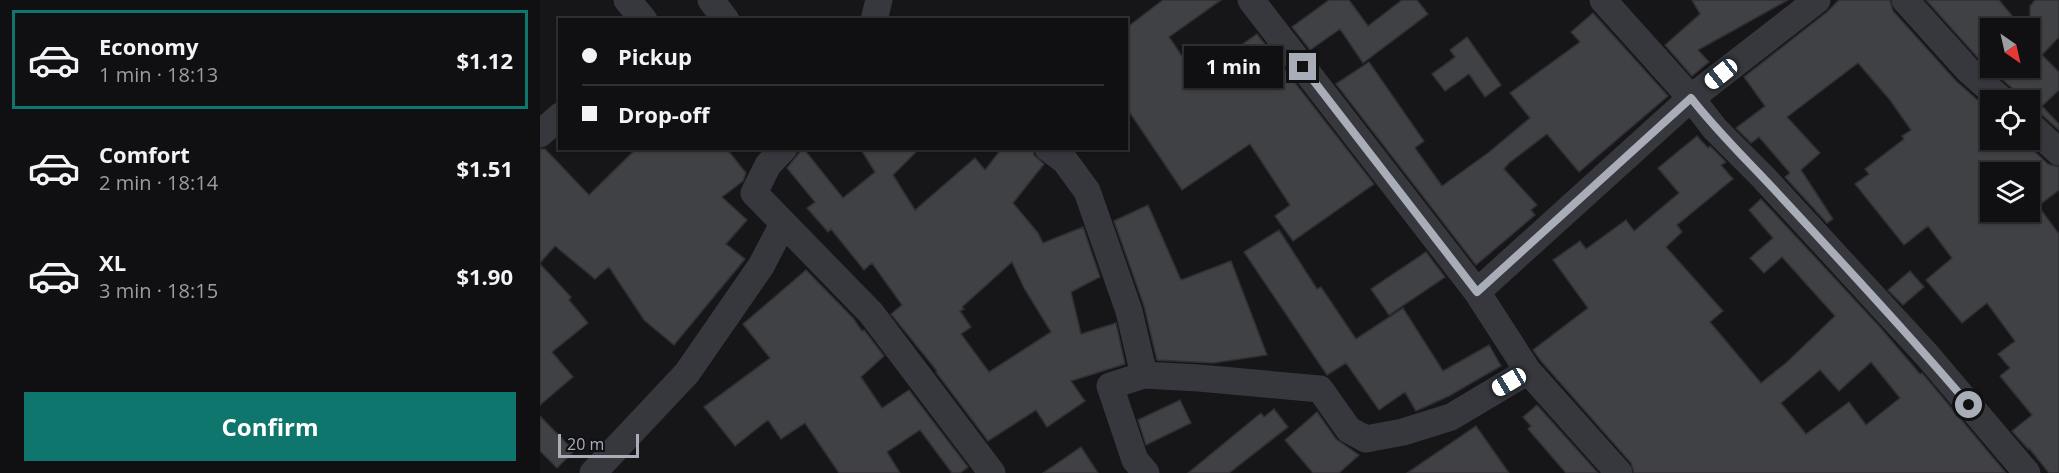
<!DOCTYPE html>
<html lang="en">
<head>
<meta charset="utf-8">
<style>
	:root { --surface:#101012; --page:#19191b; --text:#f1f3f6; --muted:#9c9d9f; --line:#303032; --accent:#0f766e }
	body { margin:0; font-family:"Open Sans",sans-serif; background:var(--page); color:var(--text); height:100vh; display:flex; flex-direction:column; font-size:22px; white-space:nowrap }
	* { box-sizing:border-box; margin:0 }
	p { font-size:20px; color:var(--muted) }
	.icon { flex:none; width:33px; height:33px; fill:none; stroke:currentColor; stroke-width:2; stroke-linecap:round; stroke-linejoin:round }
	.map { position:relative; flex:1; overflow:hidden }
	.drawer { display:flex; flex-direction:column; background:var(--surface); width:540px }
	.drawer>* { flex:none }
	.guide { position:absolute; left:18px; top:18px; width:570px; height:132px; border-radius:0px; box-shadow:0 2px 4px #0004,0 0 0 2px var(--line); display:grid; align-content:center; height:132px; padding:0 24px; background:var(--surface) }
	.needle { width:39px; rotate:146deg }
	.buttons { position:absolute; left:1440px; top:18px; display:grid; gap:12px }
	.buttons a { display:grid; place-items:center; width:60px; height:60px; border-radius:0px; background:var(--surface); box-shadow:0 2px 4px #0004,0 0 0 2px var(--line); font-size:30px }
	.scale { position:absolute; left:18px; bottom:15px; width:81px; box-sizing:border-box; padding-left:6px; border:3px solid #a8adb8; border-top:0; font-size:16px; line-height:21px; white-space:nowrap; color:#a8adb8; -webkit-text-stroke:4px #111113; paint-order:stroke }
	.end { position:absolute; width:27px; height:27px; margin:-14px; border:8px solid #a8adb8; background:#111; box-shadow:0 0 0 3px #111 }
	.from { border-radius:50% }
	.bubble { position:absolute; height:42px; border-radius:0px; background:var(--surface); box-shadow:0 2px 4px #0004,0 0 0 2px var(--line); font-size:20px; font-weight:700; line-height:42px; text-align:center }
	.car { position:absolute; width:18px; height:36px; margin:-18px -9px; border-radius:8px; box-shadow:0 0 4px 2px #0007; background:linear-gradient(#fff 24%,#345 0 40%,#fff 0 76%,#345 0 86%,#fff 0) }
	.guide b { display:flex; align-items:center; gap:21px; height:57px; font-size:22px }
	.guide b+b { border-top:2px solid var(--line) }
	.guide i { width:15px; height:15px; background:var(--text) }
	ul { padding:10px 0 0; list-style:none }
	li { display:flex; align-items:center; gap:18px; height:99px; margin:0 12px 9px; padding:0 12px; border:3px solid transparent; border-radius:0px }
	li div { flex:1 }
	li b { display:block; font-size:22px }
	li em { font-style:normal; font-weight:700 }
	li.on { border-color:var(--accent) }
	li>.icon { width:54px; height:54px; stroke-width:1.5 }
	.action { display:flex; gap:12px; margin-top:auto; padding:12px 24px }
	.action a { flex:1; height:69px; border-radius:0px; background:var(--accent); color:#fff; font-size:24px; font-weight:700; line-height:69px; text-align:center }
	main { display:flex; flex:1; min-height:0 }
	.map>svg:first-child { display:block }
	.building { fill:#404145; stroke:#303034; stroke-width:1.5; fill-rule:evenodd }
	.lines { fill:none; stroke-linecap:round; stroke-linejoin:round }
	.street { stroke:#37383d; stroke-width:27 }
	.route { stroke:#a8adb8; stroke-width:8 }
</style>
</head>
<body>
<main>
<section class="drawer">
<ul>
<li class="on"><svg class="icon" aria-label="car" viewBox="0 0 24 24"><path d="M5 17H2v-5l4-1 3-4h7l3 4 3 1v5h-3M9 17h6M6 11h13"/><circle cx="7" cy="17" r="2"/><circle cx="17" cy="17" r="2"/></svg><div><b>Economy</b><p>1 min · 18:13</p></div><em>$1.12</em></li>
<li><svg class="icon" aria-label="car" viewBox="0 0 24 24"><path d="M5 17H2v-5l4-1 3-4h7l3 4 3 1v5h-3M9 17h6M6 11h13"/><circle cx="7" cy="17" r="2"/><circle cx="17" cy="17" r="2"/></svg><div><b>Comfort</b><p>2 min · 18:14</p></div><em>$1.51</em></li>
<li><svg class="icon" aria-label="car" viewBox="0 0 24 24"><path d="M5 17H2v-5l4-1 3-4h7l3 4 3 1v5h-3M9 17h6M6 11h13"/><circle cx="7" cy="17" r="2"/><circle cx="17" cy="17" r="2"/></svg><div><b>XL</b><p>3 min · 18:15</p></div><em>$1.90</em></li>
</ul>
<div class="action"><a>Confirm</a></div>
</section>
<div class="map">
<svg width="1519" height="473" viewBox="0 0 1519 473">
	<rect width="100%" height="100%" fill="#161618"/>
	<!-- building -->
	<path class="building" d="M 623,0 L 681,0 L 629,37 L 656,77 L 717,34 L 834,184 L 753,241 L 735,216 L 750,205 L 710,144 L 642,190 L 586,107 L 586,28 Z
		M 789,0 L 809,0 L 828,26 L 862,0 L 877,0 L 888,14 L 823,63 L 800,29 L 770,50 L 752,27 Z
		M 1152,0 L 1248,0 L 1158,50 L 1169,62 L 1152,76 L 1125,45 L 1160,14 Z
		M 1299,0 L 1350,0 L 1353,11 L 1416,81 L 1450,111 L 1450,140 L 1482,140 L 1508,164 L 1519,167 L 1519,190 L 1498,206 L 1519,234 L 1519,473 L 1509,473 L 1489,448 L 1488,449 L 1472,431 L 1492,415 L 1460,376 L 1470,368 L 1458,354 L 1475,341 L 1447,303 L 1422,323 L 1386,280 L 1412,258 L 1388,226 L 1364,245 L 1315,184 L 1329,174 L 1325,169 L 1364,139 L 1362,136 L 1371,130 L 1350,100 L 1318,63 L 1247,117 L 1280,153 L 1261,170 L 1293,219 L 1287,223 L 1245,177 L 1250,173 L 1219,137 L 1211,143 L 1196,128 L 1225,106 L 1204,77 L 1287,12 ZM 1450,172 L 1490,172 L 1490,212 L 1450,212 Z
		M 1386,0 L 1459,0 L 1482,28 L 1450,28 L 1450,68 L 1490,68 L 1490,6 L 1495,0 L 1519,0 L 1519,37 L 1502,55 L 1519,72 L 1519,90 L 1502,106 L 1519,124 L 1519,130 L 1500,113 L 1490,110 L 1490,100 L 1477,100 L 1477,94 L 1472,88 L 1439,59 Z
		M 1053,13 L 1128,96 L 1039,172 L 1007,134 L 969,163 L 964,169 L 997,205 L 991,210 L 995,215 L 936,265 L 796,84 L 829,62 L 884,141 L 875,148 L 902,186 L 948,153 L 990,118 L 970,93 L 1040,42 L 1031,32 Z
		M 927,37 L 961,85 L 945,97 L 929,74 L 905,91 L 892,74 L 915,57 L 910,50 Z
		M 1157,136 L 1168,148 L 1170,146 L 1186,162 L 1181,165 L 1193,179 L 1137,225 L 1142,232 L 1126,247 L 1183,311 L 1170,322 L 1221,383 L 1246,363 L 1295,316 L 1242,257 L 1224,273 L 1210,258 L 1233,238 L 1209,210 L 1221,199 L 1339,326 L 1380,374 L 1382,373 L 1466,473 L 1094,473 L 1091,463 L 1001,361 L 993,350 L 1048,308 L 1013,260 L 1040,241 L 1046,249 L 1086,220 L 1094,231 L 1139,193 L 1118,168 ZM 1331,362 L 1360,398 L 1326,425 L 1309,402 L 1266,434 L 1241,403 L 1280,370 L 1299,391 Z
		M 97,148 L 186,148 L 206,173 L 203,181 L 182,197 L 207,220 L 186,244 L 205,259 L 134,345 L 104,320 L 69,267 L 55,279 L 15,246 L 0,263 L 0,149 L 5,149 L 49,195 Z
		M 263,148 L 303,198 L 335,172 L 320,148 L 380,148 L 353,175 L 375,210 L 435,158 L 445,170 L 462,148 L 493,148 L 494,155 L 504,164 L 473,203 L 498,233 L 503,243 L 543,227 L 560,277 L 531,292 L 541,334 L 576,323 L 585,364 L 531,381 L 545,401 L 507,427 L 496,410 L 448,441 L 396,372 L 397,371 L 351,314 L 362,305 L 332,263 L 324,270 L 291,229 L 288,232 L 267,208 L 275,202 L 247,168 ZM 472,262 L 484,288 L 511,332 L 449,372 L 421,334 L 431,327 L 420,311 L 424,309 L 422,307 Z
		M 608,205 L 641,280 L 691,261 L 727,355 L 673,363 L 617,360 L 604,306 L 574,221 Z
		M 739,230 L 777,289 L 781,287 L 816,339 L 863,308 L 903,371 L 949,345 L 961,366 L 909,396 L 876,411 L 865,392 L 839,410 L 806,363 L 787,375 L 704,252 Z
		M 886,252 L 905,277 L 849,315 L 831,289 Z
		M 0,264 L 31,297 L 29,300 L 48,323 L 12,352 L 33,377 L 0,405 Z
		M 266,270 L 313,318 L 322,331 L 324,330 L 344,356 L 321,377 L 342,408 L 369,390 L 428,467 L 420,473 L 412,473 L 380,430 L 347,452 L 360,473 L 299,473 L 265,423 L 241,439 L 228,420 L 195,446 L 164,407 L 230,358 L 203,324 Z
		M 1370,271 L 1384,287 L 1363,305 L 1348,290 Z
		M 640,400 L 651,423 L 606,445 L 598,420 Z
		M 997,405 L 1058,473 L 1026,473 L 988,429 L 991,426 L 983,417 Z
		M 734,409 L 748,427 L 689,473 L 648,473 L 721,413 L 724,417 Z
		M 777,412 L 796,439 L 819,455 L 799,473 L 773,473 L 745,440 Z
		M 0,416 L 34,451 L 17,468 L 0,451 Z
		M 936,426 L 969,473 L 867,473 Z
		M 541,447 L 558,473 L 503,473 Z"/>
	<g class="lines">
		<!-- street -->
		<path class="street" d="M 87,0 L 104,20
			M 171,0 L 186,20
			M 711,0 L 937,292 L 988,371 L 1079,473
			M 1277,0 L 1151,98 L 1175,129 L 1223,177 L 1386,354 L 1487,473
			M 1365,0 L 1428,70 L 1462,100
			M 334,20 L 339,0
			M 1490,125 L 1519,152
			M 0,134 L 20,116
			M 244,148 L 228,165 L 214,193 L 331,313 L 452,473
			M 508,148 L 525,161 L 547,191 L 589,311 L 604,375 L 570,386 L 595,460 L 606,473
			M 937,292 L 1151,98 L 1063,0
			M 604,375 L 659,378 L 780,389 L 809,430 L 826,439 L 863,432 L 911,417 L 988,371
			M 53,473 L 147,373 L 221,266 L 243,224"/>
	</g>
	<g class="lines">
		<!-- route -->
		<path class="route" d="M 763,67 L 937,292 L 1151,98 C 1179,134 1212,165 1243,199 C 1306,267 1369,334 1429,405"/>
	</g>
</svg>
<div class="buttons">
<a><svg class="needle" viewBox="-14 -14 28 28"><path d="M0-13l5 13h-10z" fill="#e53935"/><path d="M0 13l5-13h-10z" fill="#9c9d9f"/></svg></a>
<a><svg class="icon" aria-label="locate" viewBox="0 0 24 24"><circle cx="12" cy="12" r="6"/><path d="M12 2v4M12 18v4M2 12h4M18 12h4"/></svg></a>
<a><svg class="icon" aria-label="layers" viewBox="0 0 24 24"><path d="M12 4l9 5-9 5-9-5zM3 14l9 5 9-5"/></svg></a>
</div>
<div class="scale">20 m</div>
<i class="end from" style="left:1429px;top:405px"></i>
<i class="end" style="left:763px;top:67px"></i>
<div class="bubble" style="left:644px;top:46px;width:99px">1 min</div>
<i class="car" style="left:1181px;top:74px;rotate:231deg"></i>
<i class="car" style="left:969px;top:382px;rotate:239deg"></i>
<div class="guide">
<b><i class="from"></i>Pickup</b>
<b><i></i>Drop-off</b>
</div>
</div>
</main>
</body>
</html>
